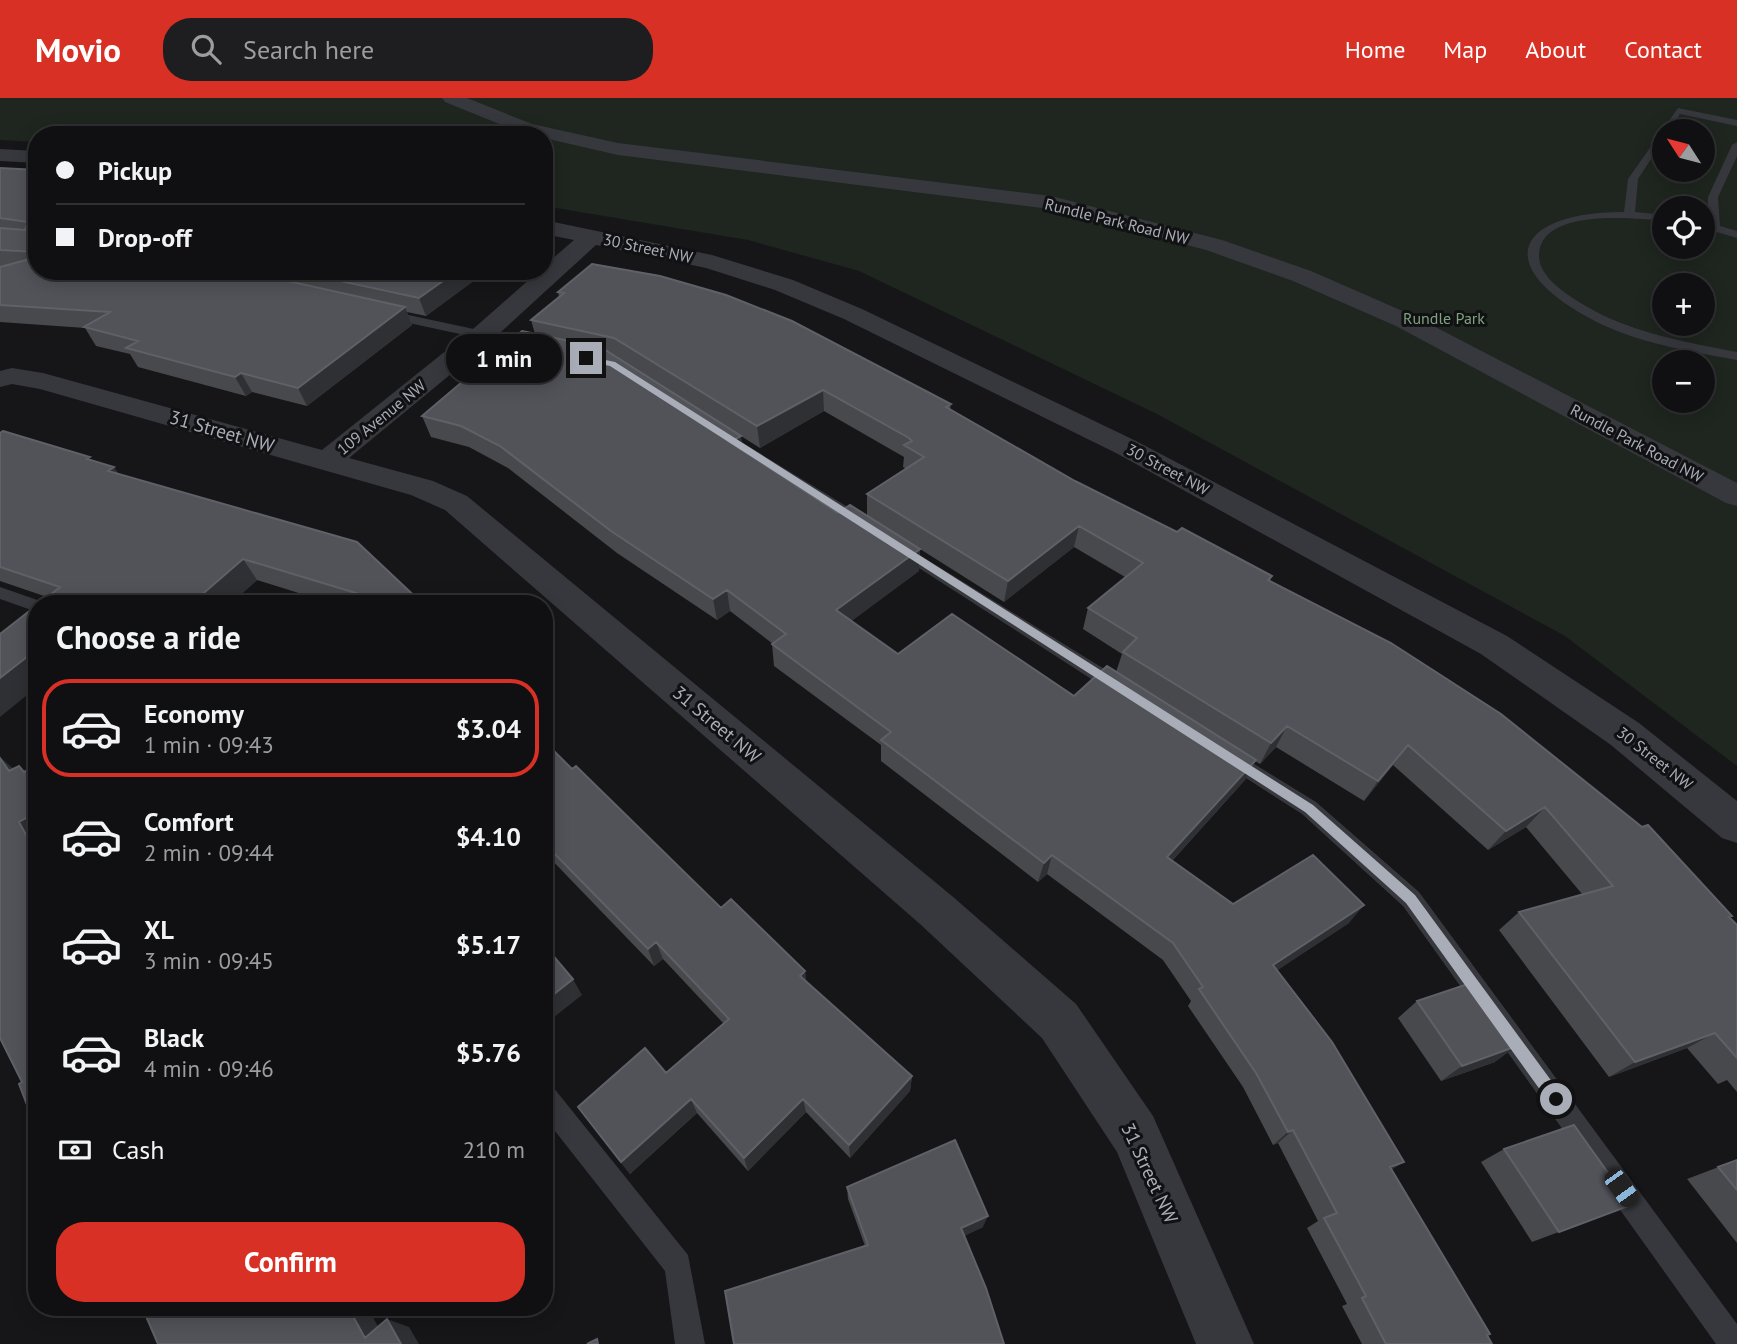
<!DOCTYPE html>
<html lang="en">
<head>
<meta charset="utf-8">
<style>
	:root { --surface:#101012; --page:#1e1e20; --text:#f1f3f6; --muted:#9c9d9f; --line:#303032; --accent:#d93025 }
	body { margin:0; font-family:"PT Sans",sans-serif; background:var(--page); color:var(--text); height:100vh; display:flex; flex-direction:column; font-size:26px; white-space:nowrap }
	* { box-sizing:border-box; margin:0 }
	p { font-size:23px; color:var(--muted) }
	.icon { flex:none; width:38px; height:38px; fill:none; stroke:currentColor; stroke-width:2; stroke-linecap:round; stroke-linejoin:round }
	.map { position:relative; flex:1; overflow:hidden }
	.drawer { position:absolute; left:28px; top:497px; width:525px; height:721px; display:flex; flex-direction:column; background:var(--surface); border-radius:28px; box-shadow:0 4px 18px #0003,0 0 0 2px var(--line) }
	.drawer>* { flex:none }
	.top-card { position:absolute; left:28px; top:28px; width:525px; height:154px; border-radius:28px; box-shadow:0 4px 18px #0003,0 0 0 2px var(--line); display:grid; align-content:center; height:154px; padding:0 28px; background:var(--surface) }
	.needle { width:46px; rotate:306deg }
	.buttons { position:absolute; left:1652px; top:21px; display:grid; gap:14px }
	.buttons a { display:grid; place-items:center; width:63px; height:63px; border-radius:50%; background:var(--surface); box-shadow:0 4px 18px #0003,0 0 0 2px var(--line); font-size:35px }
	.end { position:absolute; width:32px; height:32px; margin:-16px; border:9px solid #a8adb8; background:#111; box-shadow:0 0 0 4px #111 }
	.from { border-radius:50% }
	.bubble { position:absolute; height:49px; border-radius:24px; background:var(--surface); box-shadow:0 4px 18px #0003,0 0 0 2px var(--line); font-size:23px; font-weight:700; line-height:49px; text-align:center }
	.car { position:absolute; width:21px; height:42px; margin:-21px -10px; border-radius:9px; box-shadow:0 0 5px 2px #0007; background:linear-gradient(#222 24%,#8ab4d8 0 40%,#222 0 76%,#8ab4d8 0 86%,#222 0) }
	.top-card b { display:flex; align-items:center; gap:24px; height:66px; font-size:26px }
	.top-card b+b { border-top:2px solid var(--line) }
	.top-card i { width:18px; height:18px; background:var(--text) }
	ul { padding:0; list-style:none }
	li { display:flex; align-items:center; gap:21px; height:98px; margin:0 14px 10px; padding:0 14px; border:4px solid transparent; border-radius:28px }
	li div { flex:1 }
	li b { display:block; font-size:26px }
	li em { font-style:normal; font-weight:700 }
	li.active { border-color:var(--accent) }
	li>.icon { width:63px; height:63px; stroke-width:1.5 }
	h2 { padding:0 28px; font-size:32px; line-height:84px }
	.pay { display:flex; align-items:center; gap:18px; height:77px; padding:0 28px; font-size:26px }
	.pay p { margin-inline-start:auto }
	.button { display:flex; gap:14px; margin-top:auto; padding:14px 28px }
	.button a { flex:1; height:80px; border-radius:28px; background:var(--accent); color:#fff; font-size:28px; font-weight:700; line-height:80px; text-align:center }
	header { display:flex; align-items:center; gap:42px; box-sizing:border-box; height:98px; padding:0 35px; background:var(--accent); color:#fff }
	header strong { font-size:33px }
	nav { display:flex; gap:38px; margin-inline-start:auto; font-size:24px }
	.search { width:490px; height:63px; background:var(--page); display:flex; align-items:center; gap:18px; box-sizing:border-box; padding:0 24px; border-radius:28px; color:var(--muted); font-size:26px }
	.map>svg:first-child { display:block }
	.green { fill:#1e261f; fill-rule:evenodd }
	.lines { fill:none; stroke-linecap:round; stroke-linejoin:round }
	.service { fill:#37383d; fill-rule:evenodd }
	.minor { fill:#37383d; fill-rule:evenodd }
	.wall { fill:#47494d; fill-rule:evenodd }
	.shaded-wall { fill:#2f3033 }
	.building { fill:#525359; stroke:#5f6168; stroke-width:2 }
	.route { fill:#a8adb8 }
	.labels { text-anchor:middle; stroke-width:6; stroke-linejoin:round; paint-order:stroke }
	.far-street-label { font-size:16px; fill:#a8adb8; stroke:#111113 }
	.far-park-label { font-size:16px; fill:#7fa381; stroke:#111113 }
	.street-label { font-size:19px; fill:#a8adb8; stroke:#111113 }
</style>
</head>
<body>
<header>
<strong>Movio</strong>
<div class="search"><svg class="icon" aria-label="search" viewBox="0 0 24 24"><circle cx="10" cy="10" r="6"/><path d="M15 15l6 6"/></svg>Search here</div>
<nav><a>Home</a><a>Map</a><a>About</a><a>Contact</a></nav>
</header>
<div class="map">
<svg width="1737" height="1246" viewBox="0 0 1737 1246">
	<rect width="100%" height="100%" fill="#161618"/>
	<!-- green -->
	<path class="green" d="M 0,0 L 1737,0 L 1737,668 L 1565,538 L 1157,316 L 859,173 L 748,142 L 544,108 L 544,37 L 37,37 L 37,44 L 0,42 ZM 1664,33 L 1703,33 L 1703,72 L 1664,72 ZM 1664,110 L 1703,110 L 1703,149 L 1664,149 ZM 1664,187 L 1703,187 L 1703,226 L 1664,226 ZM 1664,264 L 1703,264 L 1703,303 L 1664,303 Z"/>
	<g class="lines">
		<!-- service -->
		<path class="service" d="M 1678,10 L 1737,22 L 1737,28 L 1680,16 L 1669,33 L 1664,33 L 1664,41 L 1638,81 L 1635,114 L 1664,117 L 1664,123 C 1633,120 1539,110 1539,158 C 1539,180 1568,197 1584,207 C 1631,235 1685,244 1737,254 L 1737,262 C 1689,253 1637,245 1593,222 C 1490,168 1515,114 1624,114 L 1628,81 Z
			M 1737,44 L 1737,58 L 1718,99 L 1720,128 L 1737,133 L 1737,140 L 1703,130 L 1703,124 L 1708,125 L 1708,99 L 1732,47 Z
			M 385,212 L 534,244 L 541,248 L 534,252 L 381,219 L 381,213 Z
			M 720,331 L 869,422 L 869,430 L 857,430 L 715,338 L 713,335 Z
			M 897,443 L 1127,585 L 1129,590 L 1127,595 L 1113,595 L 891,452 L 889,448 Z
			M 0,489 L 43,504 L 44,506 L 37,506 L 37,514 L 0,501 Z
			M 1228,650 L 1316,704 L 1419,794 L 1737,1226 L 1737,1246 L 1716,1246 L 1403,808 L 1302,716 L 1221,664 L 1218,658 L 1221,652 Z
			M 544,985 L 553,989 L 688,1157 L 705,1246 L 675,1246 L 665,1173 L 544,1019 Z"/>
		<!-- minor -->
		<path class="minor" d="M 442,0 L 467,0 L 532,26 L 618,45 L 1051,98 L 1222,142 L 1311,173 L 1414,218 L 1737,385 L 1737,408 L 1726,405 L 1396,228 L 1293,183 L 1206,152 L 1050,111 L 618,57 L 544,40 L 544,37 L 519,34 L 445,4 Z
			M 0,51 L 37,53 L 37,65 L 0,63 Z
			M 544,122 L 712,157 L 793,182 L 862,211 L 1136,343 L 1507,538 L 1639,625 L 1737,703 L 1737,745 L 1722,740 L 1611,647 L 1481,556 L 1116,355 L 844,221 L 775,192 L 706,170 L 596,147 L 491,243 L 349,360 L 433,383 L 467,398 L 952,798 L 1076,906 L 1153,1018 L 1254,1246 L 1196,1246 L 1117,1054 L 1042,940 L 920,826 L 445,412 L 411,397 L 40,291 L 12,286 L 0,289 L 0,273 L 12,270 L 43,275 L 322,352 L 473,231 L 539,173 L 544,173 L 544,168 L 574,142 L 544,136 Z"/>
	</g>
	<!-- wall -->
	<path class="wall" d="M 0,70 L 37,72 L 37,173 L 487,173 L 426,218 L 407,214 L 412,227 L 307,308 L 252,294 L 246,298 L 138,269 L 130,256 L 96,248 L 85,230 L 0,224 Z
		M 558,194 L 951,306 L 950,312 L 1075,383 L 1177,434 L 1272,478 L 1270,483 L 1732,818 L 1730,819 L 1737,827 L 1737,994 L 1727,982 L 1718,986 L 1687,950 L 1609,979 L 1499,832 L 1519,814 L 1582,796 L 1526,729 L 1488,752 L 1393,667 L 1364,703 L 1276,649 L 1260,666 L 1255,663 L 1245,682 L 1172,763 L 1233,806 L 1349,825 L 1277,872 L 1492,1246 L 1362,1246 L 1342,1208 L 1347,1206 L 1307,1130 L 1318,1123 L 1278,1045 L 1273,1047 L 1243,989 L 1188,908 L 1191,903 L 1163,862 L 1047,776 L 1038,784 L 881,663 L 881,647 L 774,568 L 772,546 L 773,546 L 730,513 L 717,522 L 617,455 L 508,370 L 469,349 L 431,339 L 422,318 L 535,236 L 531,222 L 559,199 ZM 824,313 L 904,359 L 903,369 L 906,371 L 867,396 L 867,417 L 838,415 L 742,352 L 741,338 L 760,350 ZM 1074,449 L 1125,479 L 1088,510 L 1083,531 L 1122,556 L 1116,574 L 1074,598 L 898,556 L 851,523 L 919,473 L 920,451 L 1004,504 Z
		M 0,335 L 93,363 L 119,376 L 423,506 L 334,506 L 257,482 L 230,506 L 39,506 L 47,499 L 0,483 Z
		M 544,643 L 572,671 L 721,810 L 805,873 L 806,884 L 912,978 L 910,993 L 850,1060 L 806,1014 L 748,1073 L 697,1015 L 630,1076 L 588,1022 L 666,975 L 724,926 L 663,861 L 654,868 L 544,754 Z
		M 1417,903 L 1495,964 L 1441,983 L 1398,920 Z
		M 1504,1051 L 1631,1107 L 1532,1144 L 1481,1064 Z
		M 1737,1062 L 1737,1145 L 1687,1081 Z
		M 847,1089 L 983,1129 L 964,1138 L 865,1148 L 848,1101 Z"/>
	<!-- shaded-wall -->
	<path class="shaded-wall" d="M 457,173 L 487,173 L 426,218 L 419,200 Z
		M 405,209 L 412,227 L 307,308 L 298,290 Z
		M 241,275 L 252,294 L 246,298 L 235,279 Z
		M 823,292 L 824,313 L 760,350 L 757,328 Z
		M 741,338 L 743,359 L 730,344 Z
		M 114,369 L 129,390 L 108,373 Z
		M 1079,428 L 1074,449 L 1004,504 L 1008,483 Z
		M 920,451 L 919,473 L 837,534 L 836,512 Z
		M 243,461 L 257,482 L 230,506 L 191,506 Z
		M 727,492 L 730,513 L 717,522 L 713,501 Z
		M 37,551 L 37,589 L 0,619 L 0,580 Z
		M 1287,628 L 1276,649 L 1260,666 L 1271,645 Z
		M 1408,647 L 1393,667 L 1364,703 L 1378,683 Z
		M 0,659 L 26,682 L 9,673 Z
		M 1256,662 L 1245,682 L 1158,778 L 1167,759 Z
		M 1545,709 L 1526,729 L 1488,752 L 1506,733 Z
		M 37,714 L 37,757 L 19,724 Z
		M 1052,757 L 1047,776 L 1038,784 L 1044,765 Z
		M 1364,807 L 1349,825 L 1260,884 L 1273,867 Z
		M 656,844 L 663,861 L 654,868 L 648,851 Z
		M 805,873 L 807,890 L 800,878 Z
		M 573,881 L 582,897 L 544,927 L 544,904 Z
		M 1715,935 L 1687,950 L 1609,979 L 1635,964 Z
		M 1517,948 L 1495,964 L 1441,983 L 1462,968 Z
		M 912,978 L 910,993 L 850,1060 L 849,1047 Z
		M 691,1001 L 697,1015 L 630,1076 L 621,1064 Z
		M 803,1001 L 806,1014 L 748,1073 L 744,1060 Z
		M 1293,1032 L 1278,1045 L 1273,1047 L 1288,1034 Z
		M 1404,1064 L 1385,1076 L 1390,1069 Z
		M 988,1118 L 983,1129 L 958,1141 L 961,1130 Z
		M 348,1209 L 367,1209 L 388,1246 L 365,1240 Z
		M 387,1221 L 409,1229 L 419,1246 L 401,1246 Z"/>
	<!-- building -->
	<path class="building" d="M 0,70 L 37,72 L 37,154 L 0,152 L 0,130 L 25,132 L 28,124 L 0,120 Z
		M 37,159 L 37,173 L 243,173 L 405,209 L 298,290 L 241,275 L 235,279 L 126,250 L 138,243 L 84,229 L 110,214 L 0,207 L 0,169 Z
		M 592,166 L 660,178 L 726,197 L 792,223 L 951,306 L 946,309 L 1075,383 L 1177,434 L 1182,430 L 1272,478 L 1268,482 L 1391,545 L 1501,616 L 1642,729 L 1648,727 L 1732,818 L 1729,819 L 1737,827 L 1737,960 L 1715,935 L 1635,964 L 1519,814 L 1613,788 L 1545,709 L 1506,733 L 1408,647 L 1378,683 L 1287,628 L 1271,645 L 1123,554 L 1137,540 L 1088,510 L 1143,465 L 1079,428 L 1008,483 L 867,396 L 924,359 L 904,347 L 912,343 L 909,340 L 823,292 L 757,328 L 614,240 L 531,222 L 564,195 L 558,194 Z
		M 294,173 L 457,173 L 419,200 Z
		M 522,233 L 602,250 L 741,338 L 730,344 L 838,415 L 850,407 L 920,451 L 836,512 L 898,556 L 952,516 L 1074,598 L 1107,568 L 1256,662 L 1167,759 L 1233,806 L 1313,757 L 1364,807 L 1273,867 L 1332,944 L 1404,1064 L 1390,1069 L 1490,1236 L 1487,1237 L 1492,1246 L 1386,1246 L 1362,1200 L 1366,1198 L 1324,1120 L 1337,1115 L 1293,1032 L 1288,1034 L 1256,975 L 1199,891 L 1203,889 L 1173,845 L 1052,757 L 1044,765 L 881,642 L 891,634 L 772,546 L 786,536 L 727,492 L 713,501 L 611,433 L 500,348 L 461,328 L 422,318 Z
		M 3,333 L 90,359 L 87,361 L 114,369 L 108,373 L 357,444 L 423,506 L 335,506 L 356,495 L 243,461 L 191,506 L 102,506 L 97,504 L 94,506 L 39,506 L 60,489 L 0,469 L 0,335 Z
		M 37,507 L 37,551 L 0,580 L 0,536 Z
		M 544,643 L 572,671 L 576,668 L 721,810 L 731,801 L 805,873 L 800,878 L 912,978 L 849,1047 L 803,1001 L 744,1060 L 691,1001 L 621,1064 L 578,1009 L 645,950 L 666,975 L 729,921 L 656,844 L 648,851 L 544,745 Z
		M 0,660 L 9,673 L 19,668 L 24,674 L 37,667 L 37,714 L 19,724 L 37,757 L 37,1033 L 19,986 L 22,984 L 0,940 Z
		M 544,847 L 573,881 L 544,904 Z
		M 1471,885 L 1517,948 L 1462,968 L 1417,903 Z
		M 1574,1027 L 1631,1107 L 1559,1134 L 1504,1051 Z
		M 955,1042 L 988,1118 L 961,1130 L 986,1190 L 1004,1246 L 734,1246 L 725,1193 L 868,1147 L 847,1089 Z
		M 1737,1062 L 1737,1092 L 1718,1069 Z
		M 142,1209 L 348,1209 L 365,1240 L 387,1221 L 401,1246 L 158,1246 Z
		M 597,1241 L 598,1246 L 587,1246 Z"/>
	<!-- route -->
	<path class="route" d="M 586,258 L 615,264 L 1313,707 L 1415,797 L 1561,996 L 1561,1007 L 1551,1007 L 1406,805 L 1305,714 L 610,268 L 583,262 Z"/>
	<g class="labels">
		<!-- far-street labels -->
		<g class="far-street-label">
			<text transform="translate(1117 123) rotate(14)" y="6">Rundle Park Road NW</text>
			<text transform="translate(648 150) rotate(12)" y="6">30 Street NW</text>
			<text transform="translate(381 319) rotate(-39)" y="6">109 Avenue NW</text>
			<text transform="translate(1637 345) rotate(28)" y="6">Rundle Park Road NW</text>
			<text transform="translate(1168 371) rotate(28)" y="6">30 Street NW</text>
			<text transform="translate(1655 660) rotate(38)" y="6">30 Street NW</text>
		</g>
		<!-- far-park labels -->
		<g class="far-park-label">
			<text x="1444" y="226">Rundle Park</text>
		</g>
		<!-- street labels -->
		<g class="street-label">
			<text transform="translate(222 333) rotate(16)" y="7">31 Street NW</text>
			<text transform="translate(717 626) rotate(40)" y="7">31 Street NW</text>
			<text transform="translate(1150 1075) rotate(65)" y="7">31 Street NW</text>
		</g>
	</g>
</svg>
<div class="buttons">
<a><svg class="needle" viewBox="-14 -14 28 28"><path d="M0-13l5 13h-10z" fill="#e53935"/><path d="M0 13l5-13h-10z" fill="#9c9d9f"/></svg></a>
<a><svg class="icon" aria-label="locate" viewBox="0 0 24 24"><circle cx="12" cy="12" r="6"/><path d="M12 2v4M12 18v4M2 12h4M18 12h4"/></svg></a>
<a>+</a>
<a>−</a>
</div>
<i class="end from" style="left:1556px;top:1001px"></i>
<i class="end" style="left:586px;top:260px"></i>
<div class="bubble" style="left:446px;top:236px;width:116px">1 min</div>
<i class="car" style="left:1621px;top:1090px;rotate:144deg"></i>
<div class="top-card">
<b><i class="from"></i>Pickup</b>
<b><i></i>Drop-off</b>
</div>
<section class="drawer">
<h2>Choose a ride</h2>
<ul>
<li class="active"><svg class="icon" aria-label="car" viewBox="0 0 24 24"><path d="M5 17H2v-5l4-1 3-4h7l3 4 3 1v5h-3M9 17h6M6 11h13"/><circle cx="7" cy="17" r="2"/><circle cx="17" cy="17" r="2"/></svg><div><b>Economy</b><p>1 min · 09:43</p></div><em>$3.04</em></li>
<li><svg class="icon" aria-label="car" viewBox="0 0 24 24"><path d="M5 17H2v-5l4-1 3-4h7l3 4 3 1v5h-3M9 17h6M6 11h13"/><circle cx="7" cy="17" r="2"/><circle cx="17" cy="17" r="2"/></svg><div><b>Comfort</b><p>2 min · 09:44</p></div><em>$4.10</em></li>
<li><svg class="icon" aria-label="car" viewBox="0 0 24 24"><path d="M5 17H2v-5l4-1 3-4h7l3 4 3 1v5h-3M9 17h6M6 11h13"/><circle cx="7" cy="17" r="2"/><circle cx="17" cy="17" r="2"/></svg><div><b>XL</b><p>3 min · 09:45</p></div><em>$5.17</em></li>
<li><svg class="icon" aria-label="car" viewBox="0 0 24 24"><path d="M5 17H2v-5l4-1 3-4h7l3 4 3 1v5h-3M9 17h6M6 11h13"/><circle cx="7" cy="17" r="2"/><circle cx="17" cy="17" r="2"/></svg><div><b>Black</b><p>4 min · 09:46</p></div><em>$5.76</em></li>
</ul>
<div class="pay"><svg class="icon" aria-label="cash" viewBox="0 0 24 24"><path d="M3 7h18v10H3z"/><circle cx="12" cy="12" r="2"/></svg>Cash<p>210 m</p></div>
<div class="button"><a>Confirm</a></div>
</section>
</div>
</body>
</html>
